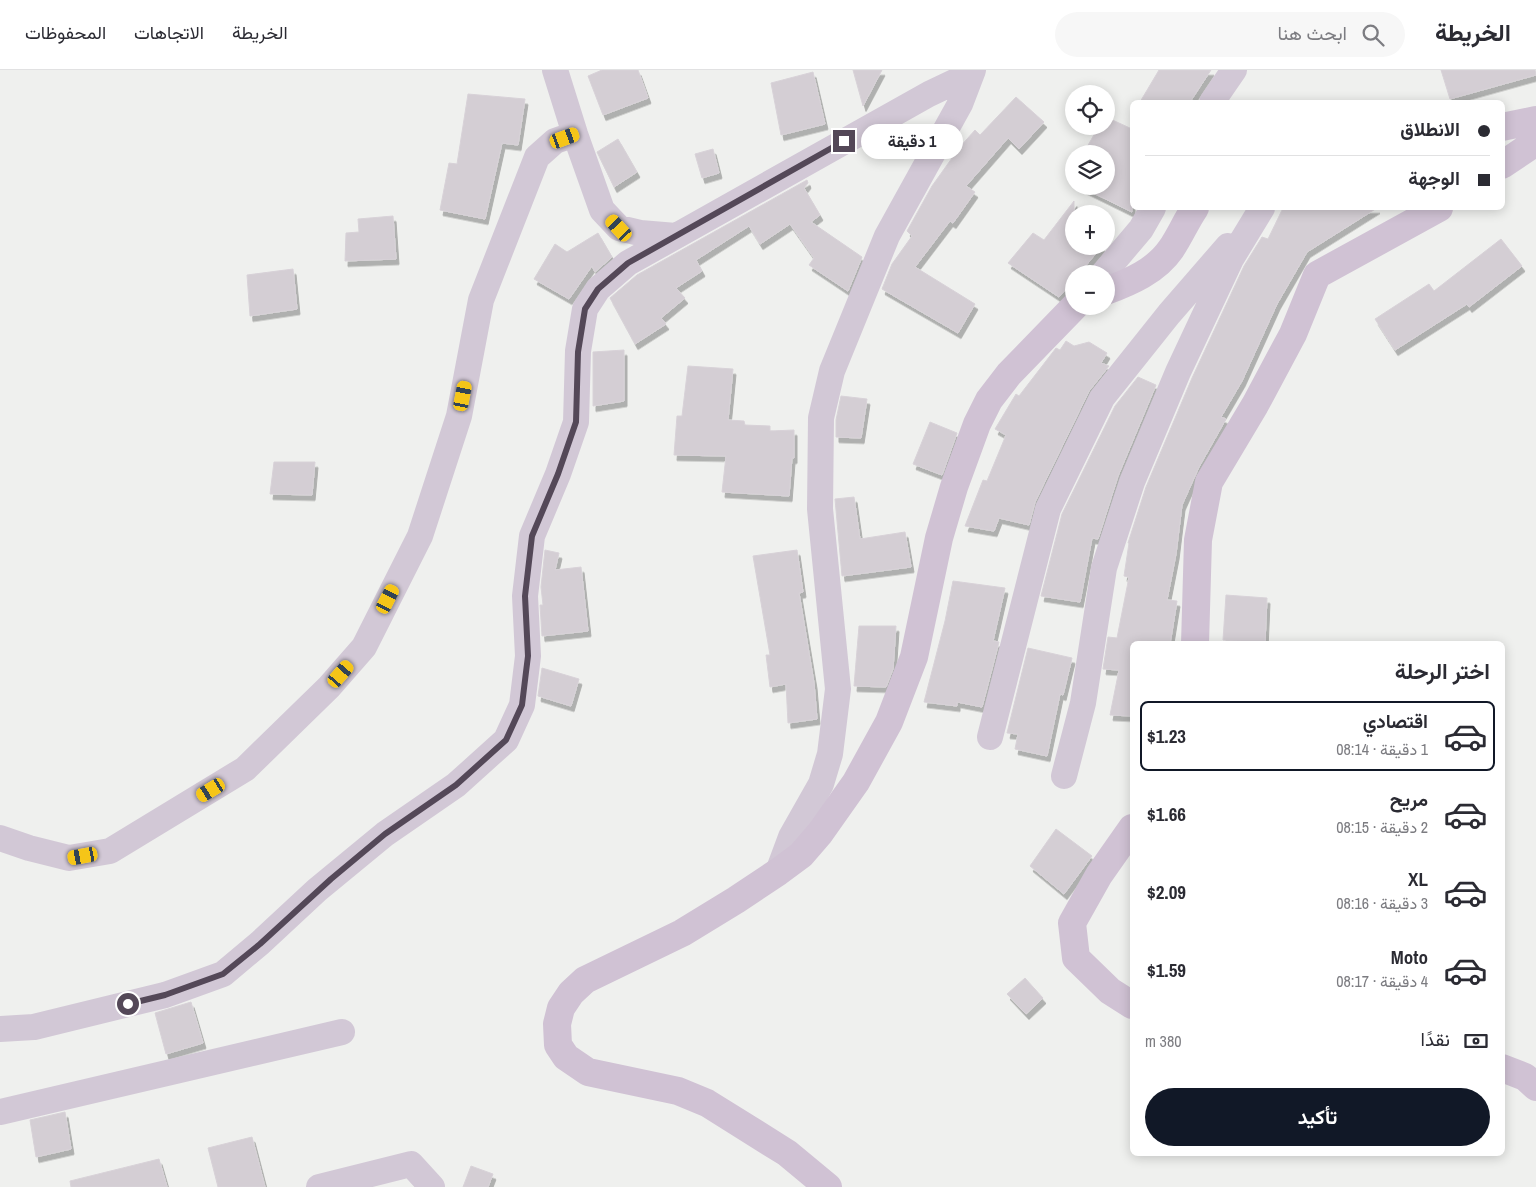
<!DOCTYPE html>
<html lang="ar">
<head>
<meta charset="utf-8">
<style>
	:root { --surface:#fff; --page:#f7f7f7; --text:#2b2b33; --muted:#7c7c81; --line:#e1e1e2; --accent:#111827 }
	body { margin:0; font-family:"Archivo Narrow",Vazirmatn,sans-serif; background:var(--page); color:var(--text); direction:rtl; height:100vh; display:flex; flex-direction:column; font-size:19px; white-space:nowrap }
	* { box-sizing:border-box; margin:0 }
	p { font-size:16px; color:var(--muted) }
	.icon { flex:none; width:28px; height:28px; fill:none; stroke:currentColor; stroke-width:2; stroke-linecap:round; stroke-linejoin:round }
	.map { position:relative; flex:1; overflow:hidden; direction:ltr }
	.side { position:absolute; left:1130px; top:571px; width:375px; height:515px; display:flex; flex-direction:column; background:var(--surface); border-radius:8px; box-shadow:0 2px 12px #0003; direction:rtl }
	.side>* { flex:none }
	.hud { position:absolute; left:1130px; top:30px; width:375px; height:110px; border-radius:8px; box-shadow:0 2px 12px #0003; direction:rtl; display:grid; align-content:center; height:110px; padding:0 15px; background:var(--surface) }
	.buttons { position:absolute; left:1065px; top:15px; display:grid; gap:10px }
	.buttons a { display:grid; place-items:center; width:50px; height:50px; border-radius:50%; background:var(--surface); box-shadow:0 2px 12px #0003; font-size:25px }
	.end { position:absolute; width:22px; height:22px; margin:-11px; border:6px solid #544858; background:#fff; box-shadow:0 0 0 2px #fff }
	.from { border-radius:50% }
	.bubble { position:absolute; height:35px; border-radius:18px; background:var(--surface); box-shadow:0 2px 12px #0003; font-size:16px; font-weight:700; line-height:35px; text-align:center; direction:rtl }
	.car { position:absolute; width:15px; height:30px; margin:-15px -8px; border-radius:6px; box-shadow:0 0 4px 1px #0007; background:linear-gradient(#f5c518 24%,#345 0 40%,#f5c518 0 76%,#345 0 86%,#f5c518 0) }
	.hud b { display:flex; align-items:center; gap:18px; height:48px; font-size:19px }
	.hud b+b { border-top:1px solid var(--line) }
	.hud i { width:12px; height:12px; background:var(--text) }
	ul { padding:0; list-style:none }
	li { display:flex; align-items:center; gap:15px; height:70px; margin:0 10px 8px; padding:0 5px; border:2px solid transparent; border-radius:8px }
	li div { flex:1 }
	li b { display:block; font-size:19px }
	li em { font-style:normal; font-weight:700 }
	li.active { border-color:var(--accent) }
	li>.icon { width:45px; height:45px; stroke-width:1.5 }
	h2 { padding:0 15px; font-size:22px; line-height:60px }
	.pay { display:flex; align-items:center; gap:12px; height:55px; padding:0 15px; font-size:19px }
	.pay p { margin-inline-start:auto }
	.button { display:flex; gap:10px; margin-top:auto; padding:10px 15px }
	.button a { flex:1; height:58px; border-radius:30px; background:var(--accent); color:#fff; font-size:20px; font-weight:700; line-height:58px; text-align:center }
	header { display:flex; align-items:center; gap:30px; box-sizing:border-box; height:70px; padding:0 25px; background:var(--surface); border-bottom:1px solid var(--line) }
	header strong { font-size:24px }
	nav { display:flex; gap:28px; margin-inline-start:auto; font-size:18px }
	.search { width:350px; height:45px; background:var(--page); display:flex; align-items:center; gap:12px; box-sizing:border-box; padding:0 18px; border-radius:28px; color:var(--muted); font-size:19px }
	.map>svg:first-child { display:block }
	.building { fill:#d4ced4; stroke:#d8d2d8; filter:url(#shadow) }
	.lines { fill:none; stroke-linecap:round; stroke-linejoin:round }
	.street { stroke:#d2c8d6; stroke-width:26 }
	.secondary { stroke:#d0c2d4; stroke-width:28 }
	.route { stroke:#544858; stroke-width:6 }
</style>
</head>
<body>
<header>
<strong>الخريطة</strong>
<div class="search"><svg class="icon" aria-label="search" viewBox="0 0 24 24"><circle cx="10" cy="10" r="6"/><path d="M15 15l6 6"/></svg>ابحث هنا</div>
<nav><a>الخريطة</a><a>الاتجاهات</a><a>المحفوظات</a></nav>
</header>
<div class="map">
<svg width="1536" height="1117" viewBox="0 0 1536 1117">
	<defs>
		<filter id="shadow"><feDropShadow dx="3" dy="5.5" stdDeviation="0" flood-color="#0004"/></filter>
	</defs>
	<rect width="100%" height="100%" fill="#eff0ee"/>
	<!-- building -->
	<path class="building" d="M 602,0 L 638,0 L 648,28 L 603,45 L 588,6 Z
		M 853,0 L 882,0 L 863,36 Z
		M 1159,0 L 1211,0 L 1190,32 L 1140,32 Z
		M 1441,0 L 1535,0 L 1536,5 L 1450,29 Z
		M 813,2 L 825,54 L 781,65 L 771,13 Z
		M 468,24 L 525,29 L 518,75 L 502,73 L 485,149 L 440,140 L 449,93 L 457,94 Z
		M 1016,27 L 1044,52 L 1019,79 L 1008,68 L 966,116 L 975,122 L 953,153 L 950,151 L 915,197 L 975,234 L 958,263 L 882,219 L 892,194 L 912,166 L 907,161 L 932,116 L 952,88 L 951,87 L 975,60 L 980,65 Z
		M 1106,47 L 1132,59 L 1132,142 L 1079,116 L 1106,116 L 1106,84 L 1083,84 L 1099,56 L 1106,56 Z
		M 618,69 L 637,102 L 614,117 L 597,82 Z
		M 713,79 L 719,103 L 702,108 L 695,84 Z
		M 807,110 L 808,113 L 804,118 L 820,145 L 811,152 L 862,187 L 848,221 L 809,195 L 814,188 L 790,154 L 760,174 L 749,156 L 696,190 L 702,201 L 676,218 L 685,228 L 661,248 L 666,254 L 635,274 L 610,228 L 637,205 Z
		M 1074,131 L 1074,176 L 1102,176 L 1079,204 L 1074,204 L 1074,210 L 1059,227 L 1008,193 L 1033,163 L 1044,170 Z
		M 1283,138 L 1377,138 L 1307,182 L 1277,234 L 1242,311 L 1221,347 L 1226,349 L 1199,397 L 1182,435 L 1176,484 L 1167,530 L 1177,531 L 1170,574 L 1132,574 L 1132,646 L 1110,645 L 1119,600 L 1103,599 L 1108,567 L 1117,568 L 1129,507 L 1124,506 L 1129,473 L 1128,473 L 1146,417 L 1192,308 L 1244,196 L 1262,167 L 1268,169 Z
		M 393,146 L 396,189 L 345,191 L 346,163 L 359,162 L 358,149 Z
		M 598,163 L 612,187 L 595,202 L 592,196 L 569,229 L 534,209 L 555,174 L 567,182 Z
		M 1501,169 L 1522,196 L 1469,237 L 1467,234 L 1395,280 L 1375,249 L 1429,214 L 1434,221 Z
		M 293,199 L 297,239 L 250,246 L 247,205 Z
		M 1066,271 L 1074,276 L 1089,272 L 1107,283 L 1101,293 L 1109,296 L 1089,321 L 1035,432 L 1029,455 L 999,448 L 994,461 L 965,456 L 983,410 L 987,411 L 1006,365 L 995,359 L 1016,324 L 1019,326 L 1056,278 L 1060,280 Z
		M 624,280 L 624,331 L 593,336 L 593,282 Z
		M 688,296 L 733,299 L 728,350 L 744,351 L 745,355 L 770,356 L 770,361 L 794,360 L 794,388 L 792,388 L 789,426 L 722,422 L 726,386 L 674,385 L 677,346 L 682,346 Z
		M 1138,307 L 1156,315 L 1118,406 L 1098,469 L 1092,468 L 1080,532 L 1041,526 L 1062,444 L 1115,336 Z
		M 841,326 L 867,329 L 861,368 L 836,367 L 836,350 Z
		M 930,352 L 957,363 L 942,405 L 913,394 Z
		M 274,392 L 315,392 L 312,425 L 270,424 Z
		M 854,427 L 860,469 L 905,462 L 911,497 L 842,506 L 835,429 Z
		M 545,480 L 559,483 L 555,500 L 581,497 L 588,561 L 542,566 L 540,535 L 543,535 L 541,517 Z
		M 797,480 L 803,522 L 799,523 L 814,613 L 817,649 L 788,653 L 786,614 L 770,617 L 766,585 L 770,585 L 753,486 Z
		M 953,511 L 1005,518 L 993,571 L 999,572 L 982,637 L 957,632 L 957,636 L 924,632 L 945,551 Z
		M 1226,525 L 1267,528 L 1265,573 L 1223,570 Z
		M 859,556 L 896,556 L 893,599 L 886,617 L 854,616 Z
		M 1028,578 L 1072,588 L 1063,625 L 1060,624 L 1047,686 L 1015,679 L 1018,664 L 1007,663 Z
		M 542,598 L 579,609 L 571,636 L 538,626 Z
		M 1056,759 L 1092,786 L 1064,824 L 1030,796 Z
		M 1025,908 L 1043,928 L 1026,944 L 1007,924 Z
		M 191,932 L 203,973 L 166,984 L 155,943 Z
		M 65,1042 L 71,1079 L 36,1087 L 30,1050 Z
		M 252,1067 L 265,1117 L 218,1117 L 208,1078 Z
		M 159,1089 L 167,1117 L 71,1117 L 70,1111 Z
		M 471,1096 L 493,1104 L 488,1117 L 463,1117 Z"/>
	<g class="lines">
		<!-- street -->
		<path class="street" d="M 555,0 L 575,64 L 602,140 L 619,158 L 640,163 L 676,166
			M 1212,32 L 1234,0
			M 1103,204 L 1141,159 L 1153,138
			M 990,667 L 1048,439 L 1102,328 L 1169,244 L 1228,176
			M 1064,706 L 1083,633 L 1104,498 L 1132,412 L 1178,302 L 1231,189 L 1262,138
			M 0,768 L 29,778 L 69,788 L 110,781 L 245,699 L 329,617 L 364,577 L 420,466 L 459,346 L 481,230 L 537,87 L 555,71 L 575,64
			M 778,802 L 791,767 L 821,714 L 830,684 L 838,619 L 820,439 L 821,348 L 832,301 L 887,166 L 960,34 L 973,0
			M 0,959 L 34,957 L 165,925 L 223,904 L 260,873 L 317,820 L 385,764 L 456,715 L 506,670 L 522,635 L 528,586 L 525,526 L 532,466 L 558,404 L 576,352 L 578,281 L 585,239 L 598,219 L 628,193 L 929,24 L 971,4
			M 0,1042 L 342,962
			M 319,1117 L 411,1094 L 432,1117"/>
		<!-- secondary -->
		<path class="secondary" d="M 1502,57 L 1536,50
			M 1502,95 L 1536,72
			M 1106,221 C 1130,212 1156,201 1171,179 C 1180,166 1186,151 1195,138
			M 1195,574 L 1198,470 L 1209,412 L 1255,335 L 1293,264 L 1317,205 L 1439,138
			M 1132,758 L 1099,805 L 1072,853 L 1076,888 L 1110,921 L 1132,935
			M 1502,998 L 1525,1007 L 1536,1017
			M 828,1117 L 787,1083 L 707,1033 L 678,1021 L 588,1002 L 566,987 L 558,975 L 557,954 L 561,938 L 571,923 L 585,910 L 682,863 L 736,830 L 778,802 L 801,785 L 820,763 L 856,712 L 889,652 L 914,587 L 939,468 L 954,417 L 977,354 L 989,330 L 1009,304 L 1075,236"/>
	</g>
	<g class="lines">
		<!-- route -->
		<path class="route" d="M 128,934 L 165,925 L 223,904 L 260,874 L 331,809 L 385,764 L 456,715 L 506,670 L 522,635 L 526,602 L 528,586 L 525,526 L 532,466 L 558,404 L 576,352 L 578,282 L 585,239 L 598,219 L 628,193 L 844,71"/>
	</g>
</svg>
<div class="buttons">
<a><svg class="icon" aria-label="locate" viewBox="0 0 24 24"><circle cx="12" cy="12" r="6"/><path d="M12 2v4M12 18v4M2 12h4M18 12h4"/></svg></a>
<a><svg class="icon" aria-label="layers" viewBox="0 0 24 24"><path d="M12 4l9 5-9 5-9-5zM3 14l9 5 9-5"/></svg></a>
<a>+</a>
<a>−</a>
</div>
<i class="end from" style="left:128px;top:934px"></i>
<i class="end" style="left:844px;top:71px"></i>
<div class="bubble" style="left:861px;top:54px;width:102px">1 دقيقة</div>
<i class="car" style="left:565px;top:68px;rotate:70deg"></i>
<i class="car" style="left:619px;top:158px;rotate:317deg"></i>
<i class="car" style="left:463px;top:326px;rotate:11deg"></i>
<i class="car" style="left:388px;top:529px;rotate:27deg"></i>
<i class="car" style="left:341px;top:604px;rotate:41deg"></i>
<i class="car" style="left:211px;top:720px;rotate:239deg"></i>
<i class="car" style="left:83px;top:786px;rotate:260deg"></i>
<div class="hud">
<b><i class="from"></i>الانطلاق</b>
<b><i></i>الوجهة</b>
</div>
<section class="side">
<h2>اختر الرحلة</h2>
<ul>
<li class="active"><svg class="icon" aria-label="car" viewBox="0 0 24 24"><path d="M5 17H2v-5l4-1 3-4h7l3 4 3 1v5h-3M9 17h6M6 11h13"/><circle cx="7" cy="17" r="2"/><circle cx="17" cy="17" r="2"/></svg><div><b>اقتصادي</b><p>1 دقيقة · 08:14</p></div><em>$1.23</em></li>
<li><svg class="icon" aria-label="car" viewBox="0 0 24 24"><path d="M5 17H2v-5l4-1 3-4h7l3 4 3 1v5h-3M9 17h6M6 11h13"/><circle cx="7" cy="17" r="2"/><circle cx="17" cy="17" r="2"/></svg><div><b>مريح</b><p>2 دقيقة · 08:15</p></div><em>$1.66</em></li>
<li><svg class="icon" aria-label="car" viewBox="0 0 24 24"><path d="M5 17H2v-5l4-1 3-4h7l3 4 3 1v5h-3M9 17h6M6 11h13"/><circle cx="7" cy="17" r="2"/><circle cx="17" cy="17" r="2"/></svg><div><b>XL</b><p>3 دقيقة · 08:16</p></div><em>$2.09</em></li>
<li><svg class="icon" aria-label="car" viewBox="0 0 24 24"><path d="M5 17H2v-5l4-1 3-4h7l3 4 3 1v5h-3M9 17h6M6 11h13"/><circle cx="7" cy="17" r="2"/><circle cx="17" cy="17" r="2"/></svg><div><b>Moto</b><p>4 دقيقة · 08:17</p></div><em>$1.59</em></li>
</ul>
<div class="pay"><svg class="icon" aria-label="cash" viewBox="0 0 24 24"><path d="M3 7h18v10H3z"/><circle cx="12" cy="12" r="2"/></svg>نقدًا<p>380 m</p></div>
<div class="button"><a>تأكيد</a></div>
</section>
</div>
</body>
</html>
